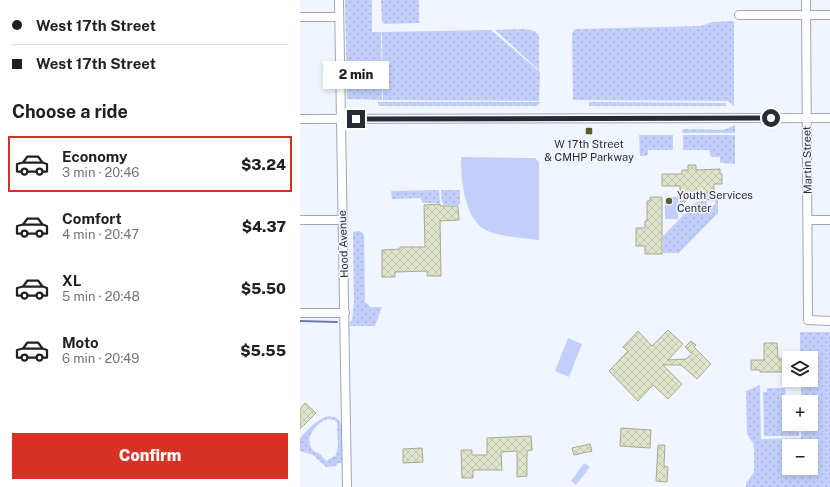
<!DOCTYPE html>
<html lang="en">
<head>
<meta charset="utf-8">
<style>
	:root { --surface:#fff; --page:#f2f2f2; --text:#202124; --muted:#757577; --line:#e0e0e0; --accent:#d93025 }
	body { margin:0; font-family:"Public Sans",sans-serif; background:var(--page); color:var(--text); height:100vh; display:flex; flex-direction:column; font-size:15px; white-space:nowrap }
	* { box-sizing:border-box; margin:0 }
	p { font-size:13px; color:var(--muted) }
	.icon { flex:none; width:22px; height:22px; fill:none; stroke:currentColor; stroke-width:2; stroke-linecap:round; stroke-linejoin:round }
	.map { position:relative; flex:1; overflow:hidden }
	.panel { display:flex; flex-direction:column; background:var(--surface); width:300px }
	.panel>* { flex:none }
	.banner { display:grid; align-content:center; height:88px; padding:0 12px; background:var(--surface) }
	.controls { position:absolute; left:482px; top:351px; display:grid; gap:8px }
	.controls a { display:grid; place-items:center; width:36px; height:36px; border-radius:0px; background:var(--surface); box-shadow:0 2px 6px #0003; font-size:20px }
	.end { position:absolute; width:18px; height:18px; margin:-9px; border:5px solid #282a34; background:#fff; box-shadow:0 0 0 2px #fff }
	.from { border-radius:50% }
	.bubble { position:absolute; height:28px; border-radius:0px; background:var(--surface); box-shadow:0 2px 6px #0003; font-size:13px; font-weight:800; line-height:28px; text-align:center }
	.banner b { display:flex; align-items:center; gap:14px; height:38px; font-size:15px }
	.banner b+b { border-top:1px solid var(--line) }
	.banner i { width:10px; height:10px; background:var(--text) }
	ul { padding:0; list-style:none }
	li { display:flex; align-items:center; gap:12px; height:56px; margin:0 8px 6px; padding:0 4px; border:2px solid transparent; border-radius:0px }
	li div { flex:1 }
	li b { display:block; font-size:15px }
	li em { font-style:normal; font-weight:800 }
	li.selected { border-color:var(--accent) }
	li>.icon { width:36px; height:36px; stroke-width:1.5 }
	h2 { padding:0 12px; font-size:18px; line-height:48px }
	.primary-button { display:flex; gap:8px; margin-top:auto; padding:8px 12px }
	.primary-button a { flex:1; height:46px; border-radius:0px; background:var(--accent); color:#fff; font-size:16px; font-weight:800; line-height:46px; text-align:center }
	main { display:flex; flex:1; min-height:0 }
	.map>svg:first-child { display:block }
	.grass { fill:url(#grass-dots); fill-rule:evenodd }
	.pitch { fill:#c2cffc }
	.lines { fill:none; stroke-linecap:round; stroke-linejoin:round }
	.stream { stroke:#6e7aa9; stroke-width:2 }
	.building { fill:url(#building-cross-hatch); stroke:#a5a990 }
	.minor-casing { stroke:#9fa6be; stroke-width:10 }
	.minor { stroke:#fff; stroke-width:8 }
	.route { stroke:#282a34; stroke-width:5 }
	.poi-dot { fill:#575c2a; stroke:#f1f5ff; stroke-width:1.5 }
	.labels { text-anchor:middle; stroke-width:3; stroke-linejoin:round; paint-order:stroke }
	.poi-label { font-size:11px; fill:#282a34; stroke:#f1f5ff }
	.street-label { font-size:11px; fill:#282a34; stroke:#f1f5ff }
</style>
</head>
<body>
<main>
<section class="panel">
<div class="banner">
<b><i class="from"></i>West 17th Street</b>
<b><i></i>West 17th Street</b>
</div>
<h2>Choose a ride</h2>
<ul>
<li class="selected"><svg class="icon" aria-label="car" viewBox="0 0 24 24"><path d="M5 17H2v-5l4-1 3-4h7l3 4 3 1v5h-3M9 17h6M6 11h13"/><circle cx="7" cy="17" r="2"/><circle cx="17" cy="17" r="2"/></svg><div><b>Economy</b><p>3 min · 20:46</p></div><em>$3.24</em></li>
<li><svg class="icon" aria-label="car" viewBox="0 0 24 24"><path d="M5 17H2v-5l4-1 3-4h7l3 4 3 1v5h-3M9 17h6M6 11h13"/><circle cx="7" cy="17" r="2"/><circle cx="17" cy="17" r="2"/></svg><div><b>Comfort</b><p>4 min · 20:47</p></div><em>$4.37</em></li>
<li><svg class="icon" aria-label="car" viewBox="0 0 24 24"><path d="M5 17H2v-5l4-1 3-4h7l3 4 3 1v5h-3M9 17h6M6 11h13"/><circle cx="7" cy="17" r="2"/><circle cx="17" cy="17" r="2"/></svg><div><b>XL</b><p>5 min · 20:48</p></div><em>$5.50</em></li>
<li><svg class="icon" aria-label="car" viewBox="0 0 24 24"><path d="M5 17H2v-5l4-1 3-4h7l3 4 3 1v5h-3M9 17h6M6 11h13"/><circle cx="7" cy="17" r="2"/><circle cx="17" cy="17" r="2"/></svg><div><b>Moto</b><p>6 min · 20:49</p></div><em>$5.55</em></li>
</ul>
<div class="primary-button"><a>Confirm</a></div>
</section>
<div class="map">
<svg width="530" height="487" viewBox="0 0 530 487">
	<defs>
		<pattern id="grass-dots" width="8" height="8" patternUnits="userSpaceOnUse"><rect width="8" height="8" fill="#c2cffc"/><path d="M2 2h.1M6 6h.1" fill="none" stroke="#a7b2d9" stroke-width="1.8" stroke-linecap="round"/></pattern>
		<pattern id="building-cross-hatch" width="8" height="8" patternUnits="userSpaceOnUse"><rect width="8" height="8" fill="#dfe4ca"/><path d="M0 0l8 8M0 8l8-8" fill="none" stroke="#bfc4ae"/></pattern>
	</defs>
	<rect width="100%" height="100%" fill="#f1f5ff"/>
	<!-- grass -->
	<path class="grass" d="M 45,0 L 72,0 L 72,32 L 81,32 L 82,100 L 47,99 Z
		M 81,0 L 119,0 L 119,23 L 83,24 L 84,22 L 82,22 Z
		M 434,21 L 434,106 L 428,101 L 273,100 L 272,33 L 275,29 L 401,26 L 412,22 Z
		M 225,29 L 235,31 L 239,36 L 239,70 L 195,30 Z
		M 191,30 L 240,72 L 239,101 L 83,100 L 82,32 Z
		M 78,102 L 239,102 L 240,103 L 236,106 L 79,106 Z
		M 289,102 L 426,103 L 426,106 L 289,106 Z
		M 435,125 L 435,133 L 382,133 L 383,129 L 424,130 Z
		M 339,135 L 373,135 L 373,150 L 348,150 L 348,154 L 346,156 L 340,156 Z
		M 383,135 L 435,135 L 435,164 L 420,163 L 420,157 L 411,157 L 409,150 L 383,150 Z
		M 139,190 L 140,203 L 123,203 L 121,199 L 119,198 L 92,199 L 91,191 Z
		M 141,190 L 160,190 L 160,205 L 143,205 L 143,203 L 142,202 Z
		M 415,196 L 418,196 L 418,213 L 379,253 L 363,253 L 363,236 L 396,202 L 407,201 L 407,204 L 412,208 L 415,204 Z
		M 59,231 L 63,233 L 64,236 L 65,302 L 71,307 L 82,307 L 75,326 L 50,326 L 50,322 L 52,320 L 54,303 L 53,232 Z
		M 500,332 L 530,332 L 530,487 L 446,487 L 446,483 L 454,472 L 454,445 L 447,434 L 446,391 L 460,385 L 461,439 L 501,438 L 501,424 L 511,424 L 511,402 L 501,402 L 501,380 L 511,380 L 511,358 L 500,358 ZM 489,446 L 511,446 L 511,468 L 489,468 Z
		M 467,388 L 485,388 L 486,400 L 498,400 L 498,402 L 489,402 L 489,424 L 499,424 L 499,436 L 464,436 L 463,392 L 467,392 Z
		M 29,416 L 37,418 L 42,425 L 42,463 L 38,463 L 36,466 L 26,467 L 13,455 L 0,451 L 0,438 C 8,430 17,418 29,416 ZM 28,419 L 34,420 L 37,422 L 38,446 L 36,455 L 26,461 C 24,459 23,456 20,454 C 17,452 14,452 12,449 C 4,437 17,422 28,419 Z"/>
	<!-- pitch -->
	<path class="pitch" d="M 161,157 L 235,158 L 239,162 L 239,240 C 223,238 198,237 184,229 C 164,217 161,179 161,157 Z
		M 365,197 L 378,197 L 378,219 L 365,219 Z
		M 268,338 L 282,344 L 269,377 L 255,371 Z
		M 284,463 L 290,467 L 276,485 L 271,481 Z"/>
	<g class="lines">
		<!-- stream -->
		<path class="stream" d="M 0,321 L 37,322"/>
	</g>
	<!-- building -->
	<path class="building" d="M 388,165 L 396,165 L 396,170 L 420,169 L 420,174 L 422,174 L 422,184 L 414,184 L 414,200 L 398,199 L 398,197 L 390,197 L 383,204 L 380,201 L 380,186 L 362,186 L 362,174 L 382,174 L 382,170 L 388,170 Z
		M 350,197 L 362,197 L 362,254 L 345,254 L 345,246 L 336,246 L 336,228 L 345,228 L 345,221 L 347,221 L 347,201 L 350,201 Z
		M 140,204 L 140,206 L 158,206 L 159,220 L 140,221 L 141,276 L 127,276 L 127,271 L 95,272 L 95,277 L 82,277 L 82,250 L 100,249 L 100,247 L 125,247 L 124,205 Z
		M 368,330 L 383,344 L 368,360 L 386,359 L 392,354 L 385,347 L 391,341 L 396,345 L 394,347 L 411,364 L 397,379 L 381,365 L 363,365 L 382,384 L 368,399 L 353,385 L 338,401 L 309,371 L 328,351 L 323,347 L 338,331 L 352,346 Z
		M 464,343 L 477,343 L 478,359 L 489,359 L 489,370 L 482,370 L 482,372 L 460,372 L 460,370 L 451,370 L 451,360 L 464,360 Z
		M 5,403 L 16,413 L 0,429 L 0,409 Z
		M 321,428 L 351,430 L 350,448 L 320,446 Z
		M 231,436 L 232,450 L 227,451 L 227,476 L 217,477 L 217,451 L 201,452 L 202,470 L 173,470 L 173,478 L 162,478 L 161,450 L 172,450 L 172,455 L 187,455 L 187,438 Z
		M 290,444 L 292,451 L 274,455 L 272,448 Z
		M 358,445 L 365,445 L 364,466 L 368,467 L 367,482 L 356,481 Z
		M 122,448 L 123,462 L 103,463 L 103,449 Z"/>
	<g class="lines">
		<!-- minor casing -->
		<g class="minor-casing">
			<path id="minor" d="M 39,0 L 47,487
				M 506,0 L 508,320 L 530,321
				M 439,15 L 530,15
				M 0,17 L 39,17
				M 0,119 L 530,118
				M 0,220 L 42,220
				M 508,220 L 530,220
				M 0,313 L 45,313"/>
		</g>
		<!-- minor -->
		<use href="#minor" class="minor"/>
	</g>
	<g class="lines">
		<!-- route -->
		<path class="route" d="M 56,119 L 471,118"/>
	</g>
	<!-- markers -->
	<g class="poi-dot">
		<rect x="285" y="127" width="8" height="8" rx="2"/>
		<circle cx="369" cy="201" r="4"/>
	</g>
	<g class="labels">
		<!-- poi labels -->
		<g class="poi-label">
			<text x="289" y="148">W 17th Street<tspan x="289" dy="13">&amp; CMHP Parkway</tspan></text>
			<text x="377" y="199" text-anchor="start">Youth Services<tspan x="377" dy="13">Center</tspan></text>
		</g>
		<!-- street labels -->
		<g class="street-label">
			<text transform="translate(507 160) rotate(-91)" y="4">Martin Street</text>
			<text transform="translate(43 244) rotate(-92)" y="4">Hood Avenue</text>
		</g>
	</g>
</svg>
<div class="controls">
<a><svg class="icon" aria-label="layers" viewBox="0 0 24 24"><path d="M12 4l9 5-9 5-9-5zM3 14l9 5 9-5"/></svg></a>
<a>+</a>
<a>−</a>
</div>
<i class="end from" style="left:471px;top:118px"></i>
<i class="end" style="left:56px;top:119px"></i>
<div class="bubble" style="left:23px;top:61px;width:66px">2 min</div>
</div>
</main>
</body>
</html>
